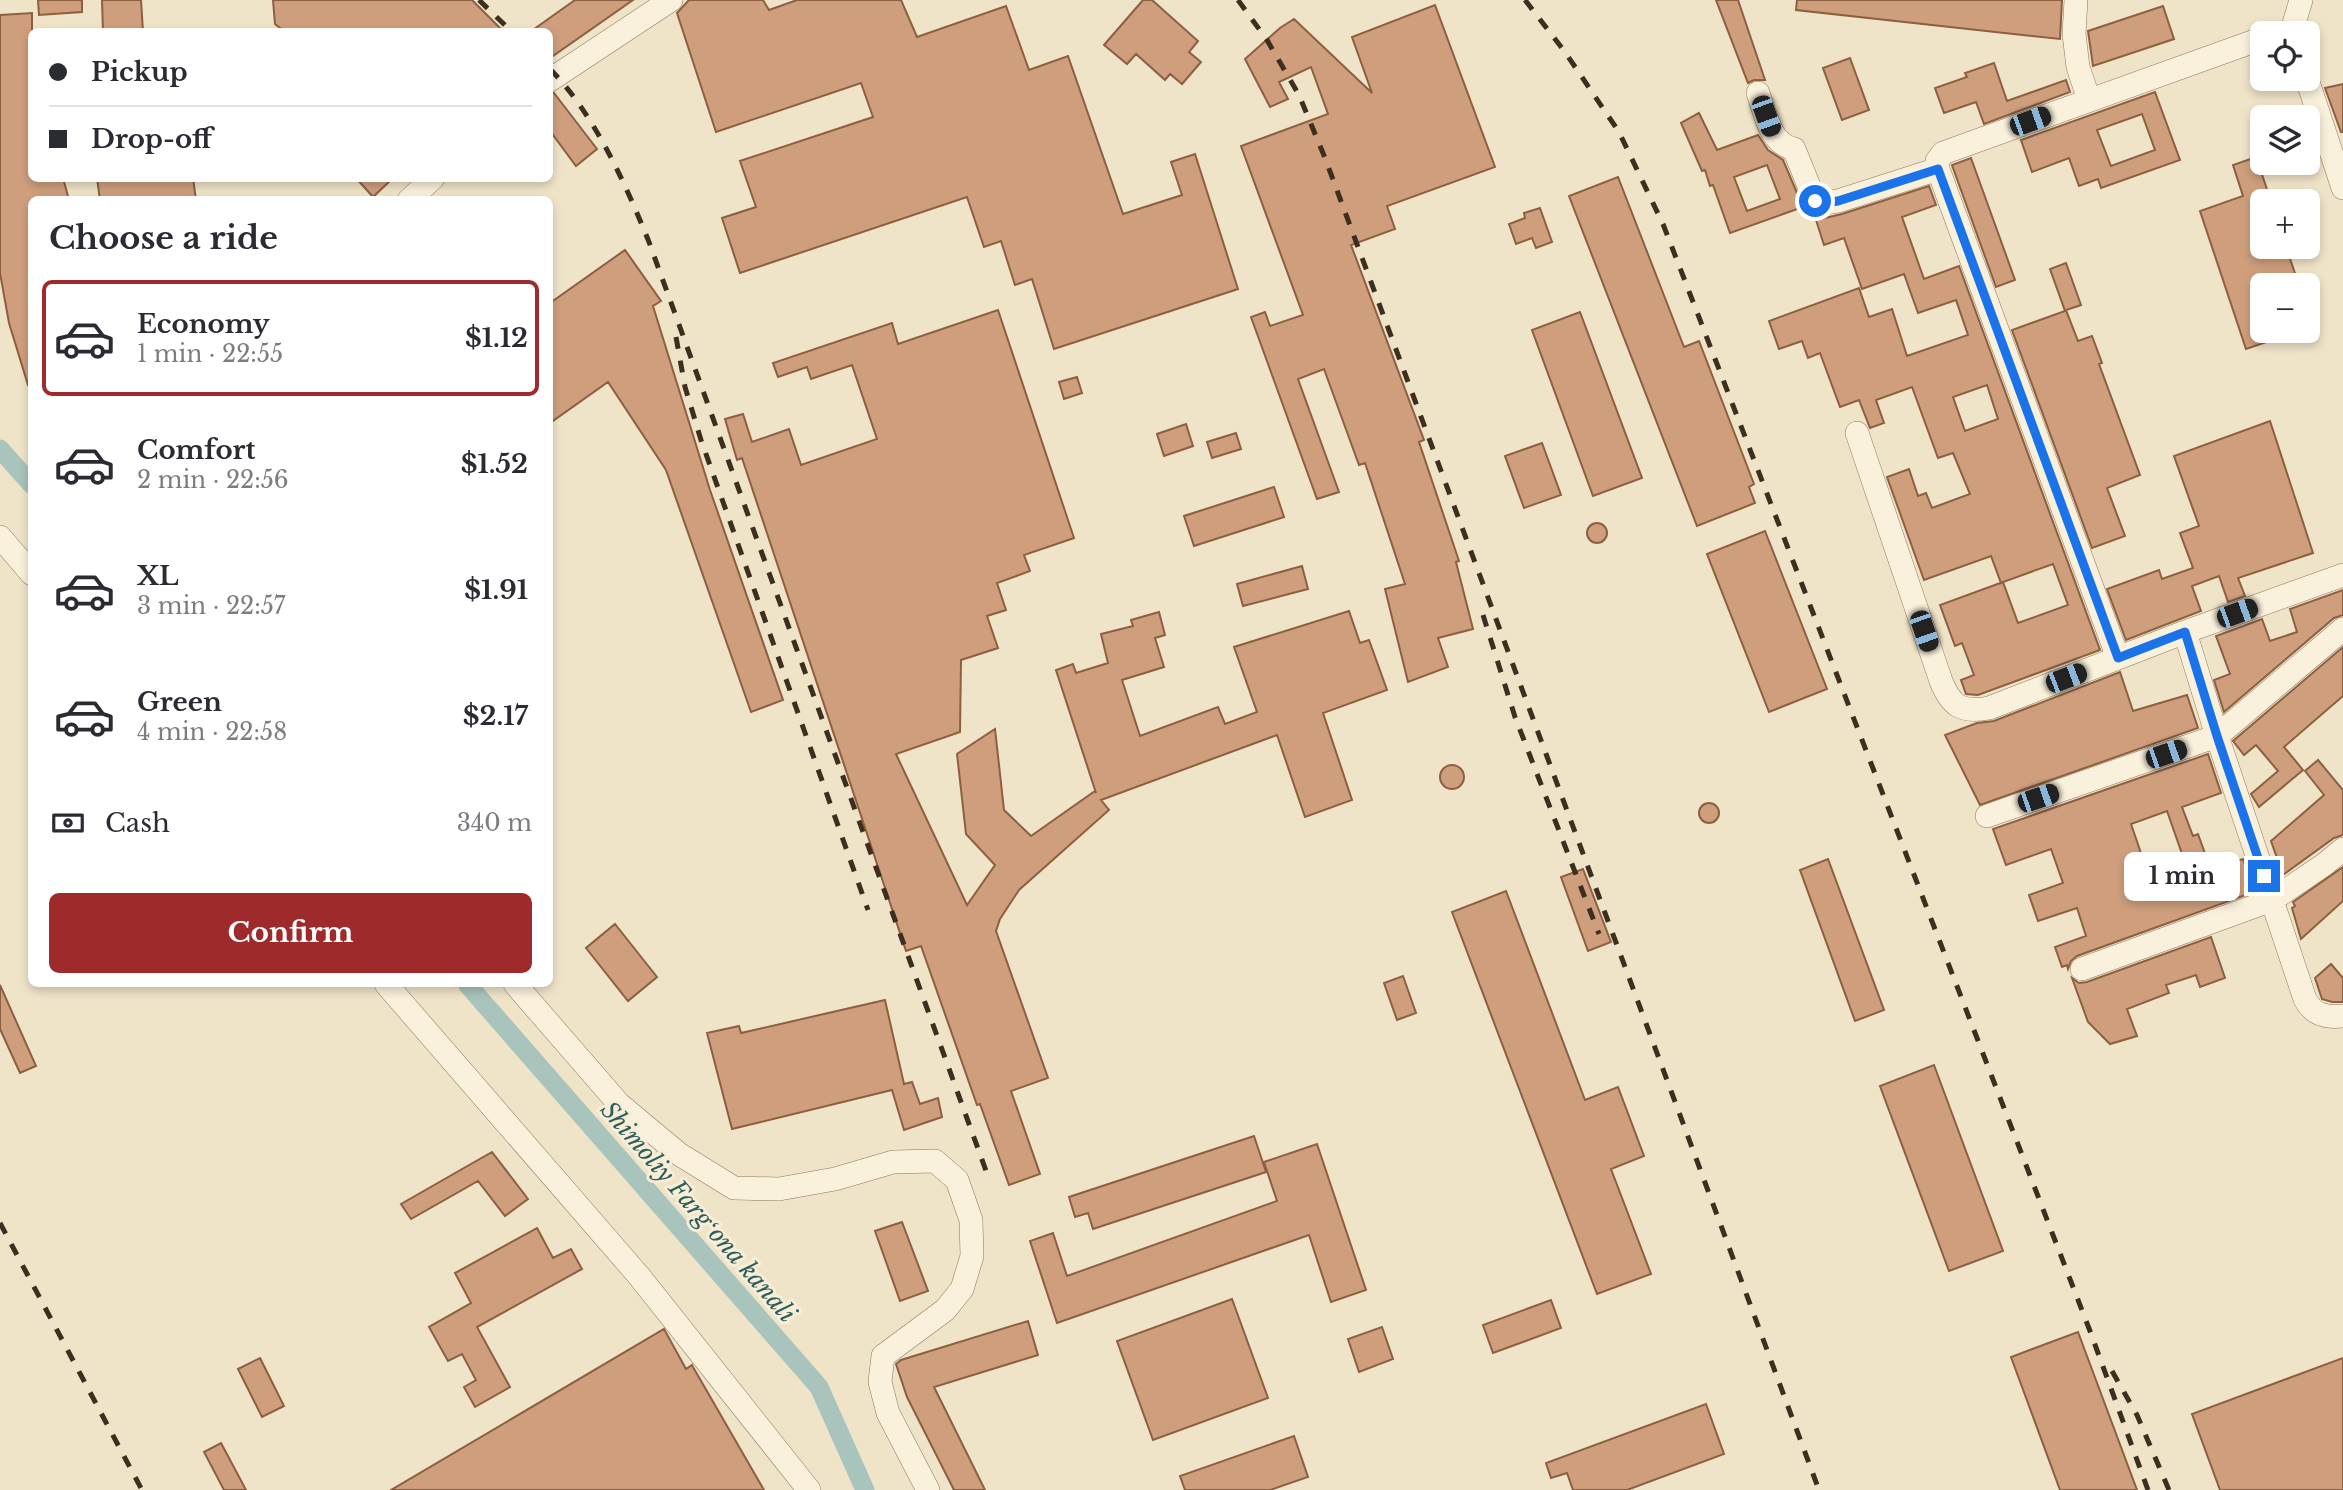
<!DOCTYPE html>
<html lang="en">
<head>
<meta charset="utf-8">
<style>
	:root { --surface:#fff; --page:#f2f2f3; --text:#2b2b33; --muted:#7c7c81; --line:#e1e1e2; --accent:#9e2a2b }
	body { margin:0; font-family:"Libre Baskerville",serif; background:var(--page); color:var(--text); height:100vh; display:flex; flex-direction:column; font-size:26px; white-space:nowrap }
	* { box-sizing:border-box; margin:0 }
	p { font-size:23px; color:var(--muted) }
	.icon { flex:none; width:38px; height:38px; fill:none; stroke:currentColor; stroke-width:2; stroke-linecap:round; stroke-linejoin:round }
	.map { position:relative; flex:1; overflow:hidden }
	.side { position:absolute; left:28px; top:196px; width:525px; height:791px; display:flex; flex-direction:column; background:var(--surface); border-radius:10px; box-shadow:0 4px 10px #0003 }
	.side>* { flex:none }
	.guide { position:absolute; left:28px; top:28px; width:525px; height:154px; border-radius:10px; box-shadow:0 4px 10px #0003; display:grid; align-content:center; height:154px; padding:0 21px; background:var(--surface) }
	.buttons { position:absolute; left:2250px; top:21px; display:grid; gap:14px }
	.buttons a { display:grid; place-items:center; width:70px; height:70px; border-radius:10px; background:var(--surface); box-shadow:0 4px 10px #0003; font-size:35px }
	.end { position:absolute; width:32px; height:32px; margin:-16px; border:9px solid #1a73e8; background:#fff; box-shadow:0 0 0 4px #fff }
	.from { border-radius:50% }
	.bubble { position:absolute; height:49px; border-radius:10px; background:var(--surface); box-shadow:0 4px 10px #0003; font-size:23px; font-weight:800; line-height:49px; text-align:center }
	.car { position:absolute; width:21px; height:42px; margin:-21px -10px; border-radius:9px; box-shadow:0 0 5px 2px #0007; background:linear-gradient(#222 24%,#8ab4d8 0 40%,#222 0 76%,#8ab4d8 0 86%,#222 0) }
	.guide b { display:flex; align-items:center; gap:24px; height:66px; font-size:26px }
	.guide b+b { border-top:2px solid var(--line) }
	.guide i { width:18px; height:18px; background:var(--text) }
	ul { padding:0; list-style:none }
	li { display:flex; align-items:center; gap:21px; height:116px; margin:0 14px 10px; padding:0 7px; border:4px solid transparent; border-radius:10px }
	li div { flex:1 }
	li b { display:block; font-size:26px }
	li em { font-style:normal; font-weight:800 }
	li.active { border-color:var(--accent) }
	li>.icon { width:63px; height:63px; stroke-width:1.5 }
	h2 { padding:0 21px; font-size:32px; line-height:84px }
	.pay { display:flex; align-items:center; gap:18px; height:77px; padding:0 21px; font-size:26px }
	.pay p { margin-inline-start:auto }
	.button { display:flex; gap:14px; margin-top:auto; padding:14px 21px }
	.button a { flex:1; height:80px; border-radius:10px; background:var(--accent); color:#fff; font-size:28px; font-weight:800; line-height:80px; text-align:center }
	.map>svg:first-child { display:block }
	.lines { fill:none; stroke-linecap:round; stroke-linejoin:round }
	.canal { stroke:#a9c4bc; stroke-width:19 }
	.building { fill:#cf9f7d; stroke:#8d5f41; stroke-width:2; fill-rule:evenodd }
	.street-casing { stroke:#8d765c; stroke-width:24 }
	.street { stroke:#faf1dc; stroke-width:23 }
	.rail { stroke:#3d2e20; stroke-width:5; stroke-dasharray:12 12; stroke-linecap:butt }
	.route { stroke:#1a73e8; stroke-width:9 }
	.labels { text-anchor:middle; stroke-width:6; stroke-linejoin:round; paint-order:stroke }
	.water-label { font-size:24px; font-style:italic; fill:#2f5d5a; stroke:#f7eed8 }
</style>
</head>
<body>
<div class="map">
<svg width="2343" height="1490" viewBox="0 0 2343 1490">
	<rect width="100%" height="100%" fill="#f0e4c8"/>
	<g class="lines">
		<!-- canal -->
		<path class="canal" d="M 0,449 L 32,485
			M 467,984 L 819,1387 L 865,1490"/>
	</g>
	<!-- building -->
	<path class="building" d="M 38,0 L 82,0 L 82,12 L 39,15 Z
		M 102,0 L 141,0 L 143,32 L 103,32 Z
		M 273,0 L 472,0 L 504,32 L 285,32 L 275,24 Z
		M 575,0 L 633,0 L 550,58 L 550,32 L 530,32 Z
		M 689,0 L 763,0 L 769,10 L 797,0 L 901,0 L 917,37 L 1006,6 L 1029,70 L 1068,56 L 1123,214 L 1182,195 L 1171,162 L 1195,154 L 1238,289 L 1054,349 L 1032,279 L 1015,285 L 1001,241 L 984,247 L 967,197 L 740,273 L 722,218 L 756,207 L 740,161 L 873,117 L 861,83 L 716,132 L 677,13 Z
		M 1143,0 L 1152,0 L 1198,41 L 1189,52 L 1201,62 L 1182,84 L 1170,74 L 1165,80 L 1136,54 L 1127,64 L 1104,45 Z
		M 1716,0 L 1738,0 L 1765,80 L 1754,80 L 1748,83 Z
		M 1797,0 L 2062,0 L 2060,39 L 1796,10 Z
		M 1435,5 L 1495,167 L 1387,206 L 1395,229 L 1351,245 L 1424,440 L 1419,442 L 1459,561 L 1456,562 L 1473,629 L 1438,638 L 1448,667 L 1408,682 L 1385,589 L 1405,584 L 1365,463 L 1359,465 L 1324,369 L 1298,379 L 1339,492 L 1317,499 L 1251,317 L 1265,312 L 1270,326 L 1303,315 L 1241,146 L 1328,114 L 1311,67 L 1279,82 L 1288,99 L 1270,107 L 1245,59 L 1280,28 L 1294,19 L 1372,93 L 1352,37 Z
		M 2163,6 L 2174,39 L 2093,66 L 2088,31 Z
		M 32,13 L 32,178 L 63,178 L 69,200 L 32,200 L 32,384 L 28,385 L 9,323 L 0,273 L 0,15 Z
		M 1850,58 L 1869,110 L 1842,120 L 1823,68 Z
		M 1994,63 L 2007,101 L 2066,80 L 2070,92 L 1984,124 L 1976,102 L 1944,113 L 1935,88 L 1967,77 L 1965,73 Z
		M 2343,84 L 2343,132 L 2341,132 L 2325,88 Z
		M 2155,92 L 2180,160 L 2101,188 L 2098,179 L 2079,186 L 2069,158 L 2032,172 L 2021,140 ZM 2142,114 L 2155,150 L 2111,166 L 2097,130 Z
		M 554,93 L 597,149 L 576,166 L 550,131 L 550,94 Z
		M 1699,113 L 1717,150 L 1758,135 L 1768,150 L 1783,160 L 1803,207 L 1730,233 L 1713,185 L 1710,186 L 1705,170 L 1702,171 L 1681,123 ZM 1767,165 L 1780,199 L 1747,211 L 1734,177 Z
		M 2256,157 L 2271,201 L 2263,201 L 2263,247 L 2286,247 L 2299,285 L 2263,285 L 2263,331 L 2293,331 L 2293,333 L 2246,349 L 2200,211 L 2243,196 L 2233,165 Z
		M 1971,158 L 2015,280 L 1996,287 L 1952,165 Z
		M 1618,177 L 1684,347 L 1699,341 L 1754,484 L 1749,487 L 1755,503 L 1697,526 L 1569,196 Z
		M 97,178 L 193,178 L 196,200 L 100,200 Z
		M 356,178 L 393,178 L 373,197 Z
		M 1929,186 L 1936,205 L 1902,217 L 1924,279 L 1959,266 L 2100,650 L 1978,695 L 1966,694 L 1961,680 L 1974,675 L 1962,643 L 1955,646 L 1940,605 L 2003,582 L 2001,583 L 1991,556 L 1924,580 L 1887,477 L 1909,469 L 1918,496 L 1926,493 L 1932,508 L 1970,494 L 1953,453 L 1938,458 L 1912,387 L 1876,400 L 1884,423 L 1870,428 L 1859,400 L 1840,407 L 1820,353 L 1808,358 L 1802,341 L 1779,349 L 1769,321 L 1859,288 L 1869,317 L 1892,309 L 1907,356 L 1968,335 L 1956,300 L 1918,313 L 1904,274 L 1862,289 L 1844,238 L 1824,245 L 1816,220 L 1842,214 ZM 1987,385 L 1998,419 L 1965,431 L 1953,397 ZM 2053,564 L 2068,605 L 2018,623 L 2003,582 Z
		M 1540,208 L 1552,242 L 1536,248 L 1532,238 L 1516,244 L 1509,224 L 1525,218 L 1524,213 Z
		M 625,250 L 661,301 L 653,306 L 710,490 L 783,700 L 751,712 L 666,470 L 608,382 L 550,423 L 550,303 Z
		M 2066,263 L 2081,305 L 2066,310 L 2078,341 L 2092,336 L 2102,363 L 2099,364 L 2140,475 L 2107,488 L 2125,536 L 2092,548 L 2012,330 L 2065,311 L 2050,269 Z
		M 998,310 L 1074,538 L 1024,555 L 1030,571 L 997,583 L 1006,610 L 987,616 L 998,648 L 961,660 L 960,732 L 896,754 L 967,905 L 995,865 L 966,834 L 957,754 L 995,729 L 1004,810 L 1031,836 L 1095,791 L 1096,793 L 1056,670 L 1073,664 L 1076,673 L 1108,663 L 1101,634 L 1133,626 L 1131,620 L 1159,612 L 1165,635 L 1155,638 L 1164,667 L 1122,680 L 1140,736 L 1218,707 L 1225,724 L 1257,712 L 1234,647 L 1349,611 L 1360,643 L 1369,640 L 1387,690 L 1323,713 L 1352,800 L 1305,817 L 1277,735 L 1101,800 L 1109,810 L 1019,890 L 1000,919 L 996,931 L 1048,1078 L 1011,1091 L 1040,1174 L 1009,1185 L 980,1104 L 977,1105 L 921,946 L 906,951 L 742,458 L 737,460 L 725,419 L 743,414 L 752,442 L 789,429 L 801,465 L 877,439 L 852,365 L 811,379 L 807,367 L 778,377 L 773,363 L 892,323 L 898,344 Z
		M 1580,312 L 1642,478 L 1593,496 L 1532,330 Z
		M 1077,377 L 1082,393 L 1064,399 L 1059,382 Z
		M 2270,421 L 2313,553 L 2238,578 L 2245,596 L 2228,602 L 2219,576 L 2192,586 L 2201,611 L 2126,640 L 2107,589 L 2159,570 L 2162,579 L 2193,568 L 2180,533 L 2199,526 L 2174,456 Z
		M 1186,424 L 1193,446 L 1164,456 L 1157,434 Z
		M 1236,433 L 1241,449 L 1212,458 L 1207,442 Z
		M 1542,443 L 1561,495 L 1524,508 L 1505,456 Z
		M 1274,487 L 1284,517 L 1194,546 L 1184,516 Z
		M1587 533a10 10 0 1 1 20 0a10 10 0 1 1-20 0Z
		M 1765,531 L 1827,689 L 1769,712 L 1707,554 Z
		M 1302,566 L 1308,589 L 1243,606 L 1237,584 Z
		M 2343,590 L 2343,615 L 2334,618 L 2224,712 L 2214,680 L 2230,674 L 2216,636 L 2262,619 L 2270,641 L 2297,632 L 2290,609 Z
		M 2343,647 L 2343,696 L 2284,747 L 2303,770 L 2259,807 L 2251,794 L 2278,771 L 2256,745 L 2244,755 L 2233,741 Z
		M 2120,672 L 2133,711 L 2187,695 L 2198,728 L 1980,805 L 1945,735 L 1977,723 L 1994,721 Z
		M 2208,754 L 2221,793 L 2182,807 L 2193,836 L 2198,834 L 2211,870 L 2243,859 L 2254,892 L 2077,956 L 2071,961 L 2068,969 L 2067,965 L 2062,967 L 2055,947 L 2086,936 L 2077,908 L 2038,921 L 2029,895 L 2063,883 L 2051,849 L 2006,865 L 1993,829 ZM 2167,811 L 2189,874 L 2144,891 L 2133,859 L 2142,856 L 2131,824 Z
		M 2318,760 L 2343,790 L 2343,835 L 2334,838 L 2283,875 L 2271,841 L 2324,795 L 2305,771 Z
		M1440 777a12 12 0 1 1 24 0a12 12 0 1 1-24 0Z
		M1699 813a10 10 0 1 1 20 0a10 10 0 1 1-20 0Z
		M 1828,859 L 1884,1010 L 1855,1021 L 1800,870 Z
		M 2343,867 L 2343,901 L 2301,939 L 2292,908 L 2295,906 L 2293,902 Z
		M 1583,869 L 1611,942 L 1588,951 L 1561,877 Z
		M 1506,891 L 1585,1100 L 1618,1087 L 1644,1156 L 1611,1169 L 1651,1274 L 1597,1294 L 1452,912 Z
		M 615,924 L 657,977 L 628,1001 L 586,948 Z
		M 2211,937 L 2225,978 L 2200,987 L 2196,975 L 2166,985 L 2169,993 L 2127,1009 L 2137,1036 L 2110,1044 L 2088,1022 L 2072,978 L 2079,983 L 2087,982 Z
		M 2331,964 L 2343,978 L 2343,1002 L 2332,1002 L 2322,999 L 2315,978 Z
		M 1403,976 L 1416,1013 L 1397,1020 L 1384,983 Z
		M 0,985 L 36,1066 L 20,1073 L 0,1029 Z
		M 885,1000 L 904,1084 L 912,1082 L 920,1104 L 938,1098 L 942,1117 L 904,1130 L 892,1090 L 732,1129 L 707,1033 L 739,1026 L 741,1033 Z
		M 1934,1065 L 2003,1251 L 1949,1271 L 1880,1086 Z
		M 1254,1136 L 1266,1172 L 1093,1229 L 1088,1213 L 1075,1217 L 1069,1197 Z
		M 1317,1144 L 1366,1290 L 1331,1302 L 1309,1235 L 1057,1323 L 1030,1241 L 1053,1233 L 1067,1276 L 1277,1201 L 1264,1162 Z
		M 492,1152 L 528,1199 L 505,1216 L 478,1181 L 411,1219 L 401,1204 Z
		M 902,1222 L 928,1291 L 900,1301 L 875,1231 Z
		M 537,1228 L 553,1258 L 571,1249 L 582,1269 L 477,1327 L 510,1387 L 475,1407 L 464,1387 L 476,1380 L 462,1354 L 448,1361 L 429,1327 L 471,1303 L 455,1273 Z
		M 1232,1299 L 1268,1398 L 1153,1440 L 1117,1341 Z
		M 1551,1300 L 1561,1328 L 1493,1353 L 1483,1325 Z
		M 1028,1321 L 1038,1355 L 934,1387 L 985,1490 L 954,1490 L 907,1397 L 896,1364 L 901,1360 Z
		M 1382,1327 L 1393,1359 L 1359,1372 L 1348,1339 Z
		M 664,1329 L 686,1369 L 692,1365 L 693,1367 L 764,1490 L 391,1490 Z
		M 2078,1332 L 2137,1490 L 2060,1490 L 2011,1357 Z
		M 260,1358 L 284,1406 L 262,1417 L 238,1369 Z
		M 2343,1358 L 2343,1490 L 2220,1490 L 2192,1414 Z
		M 1706,1404 L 1724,1454 L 1627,1490 L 1573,1490 L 1567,1473 L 1551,1478 L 1546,1463 Z
		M 1294,1436 L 1308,1477 L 1270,1490 L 1185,1490 L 1180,1476 Z
		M 221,1443 L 246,1490 L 224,1490 L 204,1452 Z"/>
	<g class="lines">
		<!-- street casing -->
		<g class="street-casing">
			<path id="street" d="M 2076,0 L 2074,34 L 2078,67 L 2089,100
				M 2294,33 L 2293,27 L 2301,0
				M 2307,79 L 2343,188
				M 550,80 L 671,0
				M 1758,93 C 1766,114 1769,143 1794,149 L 1815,201 L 1824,203 L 1838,201 L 1938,169
				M 409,200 L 433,178
				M 1857,433 L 1941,681 C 1951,706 1961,713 1989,708 L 2185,632 L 2343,575
				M 0,537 L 32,574
				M 2185,632 L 2217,736 L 2305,999 C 2313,1015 2326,1018 2343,1016
				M 2118,658 L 1938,169 L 1937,161 L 1943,153 L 2263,38
				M 1987,816 L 2217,736 L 2343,629
				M 2082,969 L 2272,900 L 2325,864 L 2343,849
				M 386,984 L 639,1276 L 809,1490
				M 515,984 L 619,1104 L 679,1154 L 734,1188 L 779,1189 L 835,1179 L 893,1162 L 935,1161 L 957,1180 L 971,1220 L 972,1256 L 962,1289 L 945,1310 L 883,1356 L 880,1382 L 888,1413 L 928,1490"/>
		</g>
		<!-- street -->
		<use href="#street" class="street"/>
		<!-- rail -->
		<path class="rail" d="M 479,0 L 512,32
			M 1238,0 L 1267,40 L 1299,95 L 1325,158 L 1819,1490
			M 1525,0 L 1565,52 L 1619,132 L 1663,224 L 2090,1331 L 2148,1490
			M 550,69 C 595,115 625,183 649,242 L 989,1179
			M 676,337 L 685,387 L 701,440 L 868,910
			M 1483,615 L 1515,717 L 1599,934
			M 0,1223 L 142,1490
			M 2112,1371 L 2137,1415 L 2169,1490"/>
	</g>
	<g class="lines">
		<!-- route -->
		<path class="route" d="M 1815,201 L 1824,203 L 1838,201 L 1938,169 L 2118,658 L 2185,632 L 2217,736 L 2264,876"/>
	</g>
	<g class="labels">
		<!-- water labels -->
		<g class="water-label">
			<text transform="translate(698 1212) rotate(49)" y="8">Shimoliy Fargʻona kanali</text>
		</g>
	</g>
</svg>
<div class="buttons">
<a><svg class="icon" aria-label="locate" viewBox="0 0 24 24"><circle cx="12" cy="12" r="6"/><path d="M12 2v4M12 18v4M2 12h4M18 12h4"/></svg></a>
<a><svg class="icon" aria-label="layers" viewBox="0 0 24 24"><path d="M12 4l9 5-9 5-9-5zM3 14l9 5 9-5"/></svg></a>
<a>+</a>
<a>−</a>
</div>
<i class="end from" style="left:1815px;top:201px"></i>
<i class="end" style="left:2264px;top:876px"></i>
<div class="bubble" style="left:2124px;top:852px;width:116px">1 min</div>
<i class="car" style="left:1766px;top:116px;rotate:160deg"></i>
<i class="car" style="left:2030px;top:121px;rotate:70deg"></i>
<i class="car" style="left:2237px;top:613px;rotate:70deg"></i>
<i class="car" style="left:1924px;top:631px;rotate:161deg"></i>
<i class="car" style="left:2066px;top:678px;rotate:69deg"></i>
<i class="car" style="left:2166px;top:754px;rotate:71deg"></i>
<i class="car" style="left:2038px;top:798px;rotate:71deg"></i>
<div class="guide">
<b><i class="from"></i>Pickup</b>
<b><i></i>Drop-off</b>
</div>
<section class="side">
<h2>Choose a ride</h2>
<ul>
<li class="active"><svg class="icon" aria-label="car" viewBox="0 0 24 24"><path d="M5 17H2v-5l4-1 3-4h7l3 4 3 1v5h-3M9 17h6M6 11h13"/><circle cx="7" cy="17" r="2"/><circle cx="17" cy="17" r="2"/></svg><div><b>Economy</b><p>1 min · 22:55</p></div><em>$1.12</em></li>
<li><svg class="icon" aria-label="car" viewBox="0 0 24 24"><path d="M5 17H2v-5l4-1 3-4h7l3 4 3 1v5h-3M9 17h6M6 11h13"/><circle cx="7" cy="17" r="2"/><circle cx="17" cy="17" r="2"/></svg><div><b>Comfort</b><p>2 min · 22:56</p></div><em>$1.52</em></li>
<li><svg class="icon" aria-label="car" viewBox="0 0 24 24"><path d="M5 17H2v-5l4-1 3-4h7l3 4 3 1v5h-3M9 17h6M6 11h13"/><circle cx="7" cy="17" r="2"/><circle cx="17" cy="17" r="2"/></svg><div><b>XL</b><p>3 min · 22:57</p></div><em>$1.91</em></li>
<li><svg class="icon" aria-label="car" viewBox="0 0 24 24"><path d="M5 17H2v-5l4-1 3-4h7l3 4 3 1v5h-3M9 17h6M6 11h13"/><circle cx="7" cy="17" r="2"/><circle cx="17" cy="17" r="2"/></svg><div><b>Green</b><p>4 min · 22:58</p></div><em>$2.17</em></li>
</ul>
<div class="pay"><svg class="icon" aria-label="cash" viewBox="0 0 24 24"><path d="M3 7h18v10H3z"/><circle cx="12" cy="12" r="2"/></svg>Cash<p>340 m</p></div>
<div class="button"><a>Confirm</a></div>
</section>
</div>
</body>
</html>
